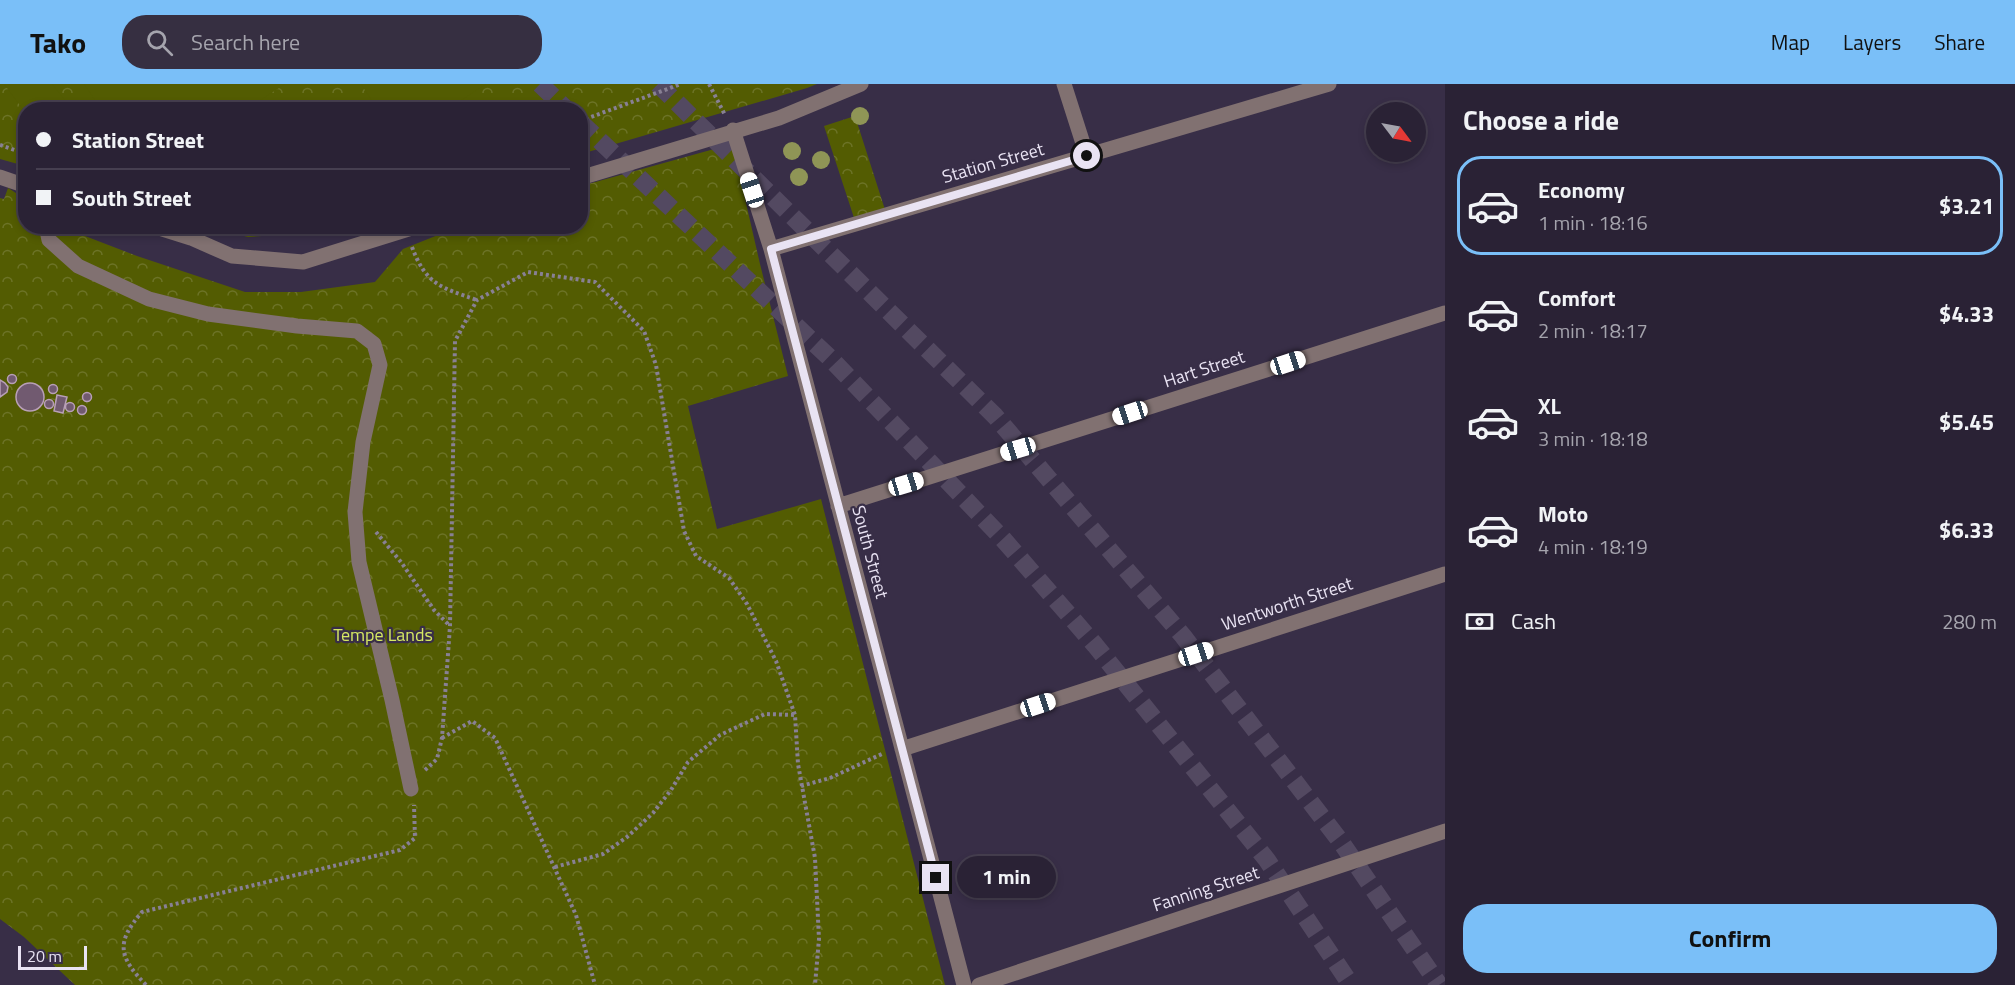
<!DOCTYPE html>
<html lang="en">
<head>
<meta charset="utf-8">
<style>
	:root { --surface:#2a2235; --page:#362f41; --text:#f1f3f6; --muted:#a5a4ad; --line:#463f50; --accent:#7abff8 }
	body { margin:0; font-family:"Titillium Web",sans-serif; background:var(--page); color:var(--text); height:100vh; display:flex; flex-direction:column; font-size:22px; white-space:nowrap }
	* { box-sizing:border-box; margin:0 }
	p { font-size:20px; color:var(--muted) }
	.icon { flex:none; width:33px; height:33px; fill:none; stroke:currentColor; stroke-width:2; stroke-linecap:round; stroke-linejoin:round }
	.map { position:relative; flex:1; overflow:hidden }
	.panel { display:flex; flex-direction:column; background:var(--surface); width:570px }
	.panel>* { flex:none }
	.banner { position:absolute; left:18px; top:18px; width:570px; height:132px; border-radius:24px; box-shadow:0 3px 9px #0003,0 0 0 2px var(--line); display:grid; align-content:center; height:132px; padding:0 18px; background:var(--surface) }
	.needle { width:39px; rotate:122deg }
	.buttons { position:absolute; left:1366px; top:18px; display:grid; gap:12px }
	.buttons a { display:grid; place-items:center; width:60px; height:60px; border-radius:50%; background:var(--surface); box-shadow:0 3px 9px #0003,0 0 0 2px var(--line); font-size:30px }
	.scale { position:absolute; left:18px; bottom:15px; width:69px; box-sizing:border-box; padding-left:6px; border:3px solid #e9e3f3; border-top:0; font-size:16px; line-height:21px; white-space:nowrap; color:#e9e3f3; -webkit-text-stroke:4px #382e47; paint-order:stroke }
	.end { position:absolute; width:27px; height:27px; margin:-14px; border:8px solid #e9e3f3; background:#111; box-shadow:0 0 0 3px #111 }
	.from { border-radius:50% }
	.bubble { position:absolute; height:42px; border-radius:21px; background:var(--surface); box-shadow:0 3px 9px #0003,0 0 0 2px var(--line); font-size:20px; font-weight:700; line-height:42px; text-align:center }
	.car { position:absolute; width:18px; height:36px; margin:-18px -9px; border-radius:8px; box-shadow:0 0 4px 2px #0007; background:linear-gradient(#fff 24%,#345 0 40%,#fff 0 76%,#345 0 86%,#fff 0) }
	.banner b { display:flex; align-items:center; gap:21px; height:57px; font-size:22px }
	.banner b+b { border-top:2px solid var(--line) }
	.banner i { width:15px; height:15px; background:var(--text) }
	ul { padding:0; list-style:none }
	li { display:flex; align-items:center; gap:18px; height:99px; margin:0 12px 9px; padding:0 6px; border:3px solid transparent; border-radius:24px }
	li div { flex:1 }
	li b { display:block; font-size:22px }
	li em { font-style:normal; font-weight:700 }
	li.current { border-color:var(--accent) }
	li>.icon { width:54px; height:54px; stroke-width:1.5 }
	h2 { padding:0 18px; font-size:27px; line-height:72px }
	.pay { display:flex; align-items:center; gap:15px; height:66px; padding:0 18px; font-size:22px }
	.pay p { margin-inline-start:auto }
	.action { display:flex; gap:12px; margin-top:auto; padding:12px 18px }
	.action a { flex:1; height:69px; border-radius:24px; background:var(--accent); color:#111; font-size:24px; font-weight:700; line-height:69px; text-align:center }
	header { display:flex; align-items:center; gap:36px; box-sizing:border-box; height:84px; padding:0 30px; background:var(--accent); color:#111 }
	header strong { font-size:28px }
	nav { display:flex; gap:33px; margin-inline-start:auto; font-size:21px }
	.search { width:420px; height:54px; background:var(--page); display:flex; align-items:center; gap:15px; box-sizing:border-box; padding:0 21px; border-radius:24px; color:var(--muted); font-size:22px }
	main { display:flex; flex:1; min-height:0 }
	.map>svg:first-child { display:block }
	.park { fill:url(#park-crowns) }
	.garden { fill:#535c02 }
	.building { fill:#715a70; stroke:#b89fb7; stroke-width:1.5 }
	.lines { fill:none; stroke-linecap:round; stroke-linejoin:round }
	.highway-tunnel { stroke:#534961; stroke-width:18; stroke-dasharray:18 9; stroke-linecap:butt }
	.path { stroke:#888094; stroke-width:4; stroke-dasharray:3 3; stroke-linecap:butt }
	.minor { stroke:#817171; stroke-width:15 }
	.tree { fill:#8f9556 }
	.route { stroke:#e9e3f3; stroke-width:8 }
	.labels { text-anchor:middle; stroke-width:4.5; stroke-linejoin:round; paint-order:stroke }
	.street-label { font-size:18px; fill:#e9e3f3; stroke:#382e47 }
	.park-label { font-size:18px; fill:#d6e963; stroke:#382e47 }
</style>
</head>
<body>
<header>
<strong>Tako</strong>
<div class="search"><svg class="icon" aria-label="search" viewBox="0 0 24 24"><circle cx="10" cy="10" r="6"/><path d="M15 15l6 6"/></svg>Search here</div>
<nav><a>Map</a><a>Layers</a><a>Share</a></nav>
</header>
<main>
<div class="map">
<svg width="1445" height="901" viewBox="0 0 1445 901">
	<defs>
		<pattern id="park-crowns" width="20" height="18" patternUnits="userSpaceOnUse" patternTransform="scale(1.5)"><rect width="20" height="18" fill="#535c02"/><path d="M2 6a3 3 0 1 1 6 0M12 15a3 3 0 1 1 6 0" fill="none" stroke="#6c7327"/></pattern>
	</defs>
	<rect width="100%" height="100%" fill="#382e47"/>
	<!-- park -->
	<path class="park" d="M 0,0 L 817,0 L 807,4 L 581,70 L 580,26 L 26,26 L 25,82 L 0,75 Z
		M 855,32 L 887,132 L 857,143 L 824,42 Z
		M 725,62 L 734,67 L 760,180 L 788,292 L 688,322 L 717,445 L 821,415 L 945,901 L 75,901 L 24,853 L 0,835 L 0,114 L 4,115 L 8,104 C 30,117 25,119 26,142 L 67,143 L 72,147 L 137,172 L 245,208 L 301,208 L 375,198 L 403,165 L 458,143 L 580,142 L 581,102 Z
		M 209,143 L 335,143 L 309,149 L 248,153 Z"/>
	<!-- garden -->
	<path class="garden" d="M 4,0 L 52,0 L 72,25 L 26,26 L 25,28 Z
		M 84,0 L 285,0 L 247,25 L 101,25 Z
		M 361,0 L 486,0 L 448,25 L 378,26 Z"/>
	<!-- building -->
	<path class="building" d="M7.5 295a4.5 4.5 0 1 1 9 0a4.5 4.5 0 1 1-9 0Z
		M 0,296 L 5,299 L 8,303 L 7,308 L 0,313 Z
		M16 313a14 14 0 1 1 28 0a14 14 0 1 1-28 0Z
		M48.5 305a4.5 4.5 0 1 1 9 0a4.5 4.5 0 1 1-9 0Z
		M82.5 313a4.5 4.5 0 1 1 9 0a4.5 4.5 0 1 1-9 0Z
		M 57,311 L 67,313 L 63,329 L 54,327 Z
		M44.5 320a4.5 4.5 0 1 1 9 0a4.5 4.5 0 1 1-9 0Z
		M65.5 323a4.5 4.5 0 1 1 9 0a4.5 4.5 0 1 1-9 0Z
		M77.5 326a4.5 4.5 0 1 1 9 0a4.5 4.5 0 1 1-9 0Z"/>
	<g class="lines">
		<!-- highway-tunnel -->
		<path class="highway-tunnel" d="M 540,0 L 567,26
			M 658,0 L 995,332 L 1183,552 L 1341,758 L 1439,901
			M 580,38 L 831,275 L 1003,455 L 1095,561 L 1267,776 L 1351,901"/>
		<!-- path -->
		<path class="path" d="M 709,0 L 725,31
			M 580,37 L 681,0
			M 0,61 L 26,70
			M 412,163 C 426,201 442,204 477,216
			M 376,448 L 401,478 L 434,526 L 449,541
			M 442,654 L 472,637 L 495,654 L 576,831 L 595,901
			M 425,686 L 437,675 L 442,654 L 450,542 L 455,257 L 477,216 L 528,188 L 595,198 L 644,247 L 656,281 L 684,447 L 696,472 L 729,494 L 747,520 L 776,577 L 795,631 L 798,680 L 815,774 L 819,855 L 815,901
			M 801,702 L 830,694 L 884,669
			M 555,783 L 603,770 L 627,753 L 653,729 L 671,706 L 688,678 L 720,651 L 765,630 L 795,631
			M 146,901 C 119,873 115,859 142,828 L 400,766 L 415,754 L 414,721"/>
		<!-- minor -->
		<path class="minor" d="M 1064,0 L 1087,72
			M 733,46 L 771,165 L 964,901
			M 0,93 L 26,102
			M 580,94 L 779,34 L 861,0
			M 46,142 L 49,156 L 78,182 L 149,215 L 208,230 L 297,242 L 357,247 L 374,260 L 380,281 L 363,358 L 355,428 L 359,478 L 392,616 L 411,705
			M 153,142 L 191,154 L 232,172 L 303,178 L 418,142
			M 771,165 L 1329,0
			M 838,422 L 1445,229
			M 902,665 L 1445,490
			M 979,901 L 1445,747"/>
	</g>
	<!-- trees -->
	<g class="tree">
		<circle cx="860" cy="32" r="9"/>
		<circle cx="792" cy="67" r="9"/>
		<circle cx="821" cy="76" r="9"/>
		<circle cx="799" cy="93" r="9"/>
	</g>
	<g class="lines">
		<!-- route -->
		<path class="route" d="M 936,794 L 771,165 L 1087,72"/>
	</g>
	<g class="labels">
		<!-- street labels -->
		<g class="street-label">
			<text transform="translate(993 79) rotate(-16)" y="6">Station Street</text>
			<text transform="translate(1204 285) rotate(-18)" y="6">Hart Street</text>
			<text transform="translate(870 468) rotate(75)" y="6">South Street</text>
			<text transform="translate(1287 520) rotate(-18)" y="6">Wentworth Street</text>
			<text transform="translate(1206 805) rotate(-18)" y="6">Fanning Street</text>
		</g>
		<!-- park labels -->
		<g class="park-label">
			<text x="383" y="557">Tempe Lands</text>
		</g>
	</g>
</svg>
<div class="buttons">
<a><svg class="needle" viewBox="-14 -14 28 28"><path d="M0-13l5 13h-10z" fill="#e53935"/><path d="M0 13l5-13h-10z" fill="#a5a4ad"/></svg></a>
</div>
<div class="scale">20 m</div>
<i class="end from" style="left:1087px;top:72px"></i>
<i class="end" style="left:936px;top:794px"></i>
<div class="bubble" style="left:957px;top:772px;width:99px">1 min</div>
<i class="car" style="left:752px;top:106px;rotate:342deg"></i>
<i class="car" style="left:1288px;top:279px;rotate:72deg"></i>
<i class="car" style="left:1130px;top:329px;rotate:252deg"></i>
<i class="car" style="left:1018px;top:365px;rotate:253deg"></i>
<i class="car" style="left:906px;top:400px;rotate:73deg"></i>
<i class="car" style="left:1196px;top:570px;rotate:72deg"></i>
<i class="car" style="left:1038px;top:621px;rotate:72deg"></i>
<div class="banner">
<b><i class="from"></i>Station Street</b>
<b><i></i>South Street</b>
</div>
</div>
<section class="panel">
<h2>Choose a ride</h2>
<ul>
<li class="current"><svg class="icon" aria-label="car" viewBox="0 0 24 24"><path d="M5 17H2v-5l4-1 3-4h7l3 4 3 1v5h-3M9 17h6M6 11h13"/><circle cx="7" cy="17" r="2"/><circle cx="17" cy="17" r="2"/></svg><div><b>Economy</b><p>1 min · 18:16</p></div><em>$3.21</em></li>
<li><svg class="icon" aria-label="car" viewBox="0 0 24 24"><path d="M5 17H2v-5l4-1 3-4h7l3 4 3 1v5h-3M9 17h6M6 11h13"/><circle cx="7" cy="17" r="2"/><circle cx="17" cy="17" r="2"/></svg><div><b>Comfort</b><p>2 min · 18:17</p></div><em>$4.33</em></li>
<li><svg class="icon" aria-label="car" viewBox="0 0 24 24"><path d="M5 17H2v-5l4-1 3-4h7l3 4 3 1v5h-3M9 17h6M6 11h13"/><circle cx="7" cy="17" r="2"/><circle cx="17" cy="17" r="2"/></svg><div><b>XL</b><p>3 min · 18:18</p></div><em>$5.45</em></li>
<li><svg class="icon" aria-label="car" viewBox="0 0 24 24"><path d="M5 17H2v-5l4-1 3-4h7l3 4 3 1v5h-3M9 17h6M6 11h13"/><circle cx="7" cy="17" r="2"/><circle cx="17" cy="17" r="2"/></svg><div><b>Moto</b><p>4 min · 18:19</p></div><em>$6.33</em></li>
</ul>
<div class="pay"><svg class="icon" aria-label="cash" viewBox="0 0 24 24"><path d="M3 7h18v10H3z"/><circle cx="12" cy="12" r="2"/></svg>Cash<p>280 m</p></div>
<div class="action"><a>Confirm</a></div>
</section>
</main>
</body>
</html>
